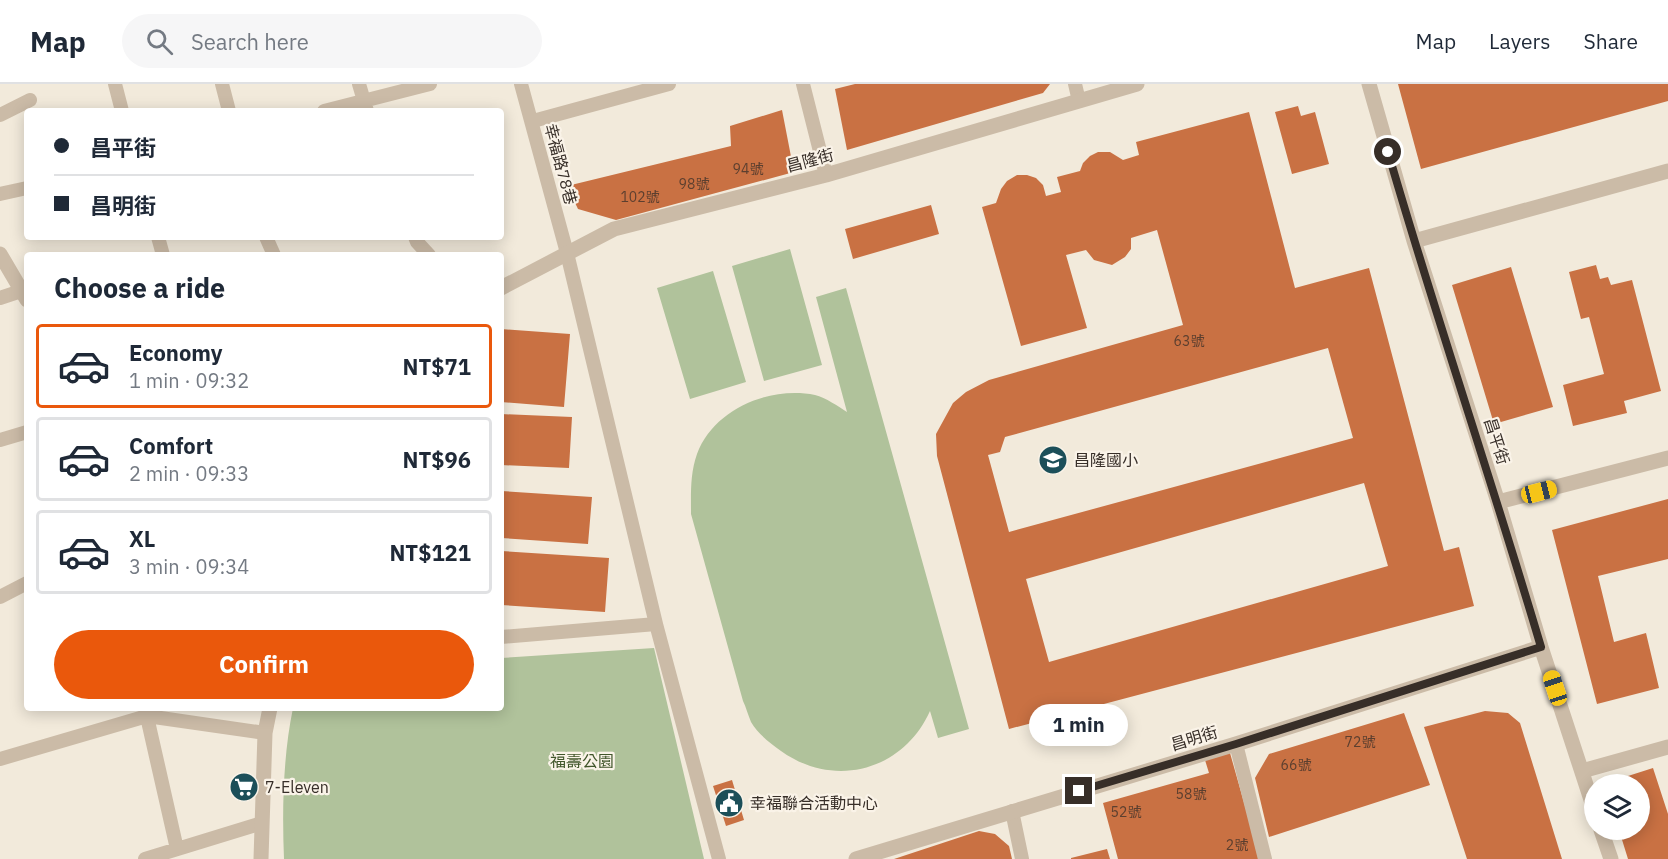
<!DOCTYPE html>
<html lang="en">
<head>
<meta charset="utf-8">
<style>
	:root { --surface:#fff; --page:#f6f6f7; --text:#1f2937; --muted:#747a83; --line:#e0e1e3; --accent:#ea580c }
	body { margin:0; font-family:"IBM Plex Sans","Noto Sans TC",sans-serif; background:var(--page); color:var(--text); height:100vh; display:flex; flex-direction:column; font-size:22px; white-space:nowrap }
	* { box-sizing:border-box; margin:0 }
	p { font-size:20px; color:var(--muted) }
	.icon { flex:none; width:33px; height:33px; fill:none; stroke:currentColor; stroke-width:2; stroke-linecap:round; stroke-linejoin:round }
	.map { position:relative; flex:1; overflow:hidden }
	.drawer { position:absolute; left:24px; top:168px; width:480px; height:459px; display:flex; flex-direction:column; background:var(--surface); border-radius:6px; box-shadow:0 3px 15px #0003 }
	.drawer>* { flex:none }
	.hud { position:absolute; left:24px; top:24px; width:480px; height:132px; border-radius:6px; box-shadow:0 3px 15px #0003; display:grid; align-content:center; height:132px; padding:0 30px; background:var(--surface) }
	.buttons { position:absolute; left:1584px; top:690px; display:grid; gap:12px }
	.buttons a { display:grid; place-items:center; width:66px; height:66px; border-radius:50%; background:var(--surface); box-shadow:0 3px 15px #0003; font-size:30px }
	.end { position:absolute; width:27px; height:27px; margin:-14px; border:8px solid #372e28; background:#fff; box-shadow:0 0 0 3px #fff }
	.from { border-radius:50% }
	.bubble { position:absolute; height:42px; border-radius:21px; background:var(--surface); box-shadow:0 3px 15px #0003; font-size:20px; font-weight:700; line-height:42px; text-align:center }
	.car { position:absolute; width:18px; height:36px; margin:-18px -9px; border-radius:8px; box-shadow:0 0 4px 2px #0007; background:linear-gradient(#f5c518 24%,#345 0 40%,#f5c518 0 76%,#345 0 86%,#f5c518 0) }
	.hud b { display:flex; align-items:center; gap:21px; height:57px; font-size:22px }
	.hud b+b { border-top:2px solid var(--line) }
	.hud i { width:15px; height:15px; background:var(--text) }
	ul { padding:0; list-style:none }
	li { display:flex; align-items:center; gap:18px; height:84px; margin:0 12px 9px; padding:0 18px; border:3px solid var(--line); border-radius:6px }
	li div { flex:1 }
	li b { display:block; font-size:22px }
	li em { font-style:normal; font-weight:700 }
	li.current { border-color:var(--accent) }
	li>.icon { width:54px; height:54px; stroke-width:1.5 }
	h2 { padding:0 30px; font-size:27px; line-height:72px }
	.cta { display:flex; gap:12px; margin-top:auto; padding:12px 30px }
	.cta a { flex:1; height:69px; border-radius:36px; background:var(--accent); color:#fff; font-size:24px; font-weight:700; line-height:69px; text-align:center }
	header { display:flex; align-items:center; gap:36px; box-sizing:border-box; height:84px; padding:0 30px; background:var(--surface); border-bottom:2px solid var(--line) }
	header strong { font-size:28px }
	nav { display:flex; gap:33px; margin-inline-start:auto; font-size:21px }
	.search { width:420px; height:54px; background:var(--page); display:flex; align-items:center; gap:15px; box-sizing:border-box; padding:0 21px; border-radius:33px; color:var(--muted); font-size:22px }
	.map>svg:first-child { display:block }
	.green { fill:#b0c29b }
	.building { fill:#c97143; fill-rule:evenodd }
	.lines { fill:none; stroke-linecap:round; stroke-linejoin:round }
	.lane { stroke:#cbbba7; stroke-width:14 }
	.street { stroke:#cbbba7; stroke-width:15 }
	.route { stroke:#372e28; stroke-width:8 }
	.labels { text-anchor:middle; stroke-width:4.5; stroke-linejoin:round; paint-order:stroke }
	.number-label { font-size:14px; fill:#5c3f2f }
	.street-label { font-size:16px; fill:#372e28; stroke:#faf3e8 }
	.poi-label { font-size:16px; fill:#372e28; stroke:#faf3e8; text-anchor:start }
	.park-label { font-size:16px; fill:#41562b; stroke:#faf3e8 }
</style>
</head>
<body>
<header>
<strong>Map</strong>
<div class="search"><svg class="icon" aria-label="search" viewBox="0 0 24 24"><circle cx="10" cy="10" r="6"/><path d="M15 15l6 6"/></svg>Search here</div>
<nav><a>Map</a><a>Layers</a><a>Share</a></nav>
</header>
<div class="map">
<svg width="1668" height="775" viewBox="0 0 1668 775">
	<rect width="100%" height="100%" fill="#f2eadb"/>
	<!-- green -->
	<path class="green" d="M 790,165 L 822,281 L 764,297 L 732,182 Z
		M 713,187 L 746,298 L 690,315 L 657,204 Z
		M 846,204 L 969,645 L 938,654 L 930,627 C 903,687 834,705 781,667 C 770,659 758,650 751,638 C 748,631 746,623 743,617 L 691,430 C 691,409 690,390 697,370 C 714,325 769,302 815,311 C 826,314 838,322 847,328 L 816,213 Z
		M 654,564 L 704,775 L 284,775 C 282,726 283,672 293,624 L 501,624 L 501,574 Z"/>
	<!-- building -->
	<path class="building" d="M 855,0 L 1050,0 L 1043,9 L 847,66 L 835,5 Z
		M 1398,0 L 1668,0 L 1668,17 L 1421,85 Z
		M 1298,22 L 1301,32 L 1315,28 L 1329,80 L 1292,90 L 1275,28 Z
		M 782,26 L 794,88 L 616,136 L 578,125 L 567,102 L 731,62 L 730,42 Z
		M 1249,28 L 1295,204 L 1369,184 L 1444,467 L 1459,463 L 1474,522 L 1009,645 L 937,372 L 936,350 L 953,319 L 966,308 L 989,296 L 1183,241 L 1157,146 L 1131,154 L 1131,165 L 1125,173 L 1112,181 L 1094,176 L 1086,166 L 1066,171 L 1087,244 L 1021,262 L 982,123 L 996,119 L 1001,105 L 1007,97 L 1017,91 L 1027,91 L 1036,94 L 1043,101 L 1046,112 L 1061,108 L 1057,93 L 1080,87 L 1083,79 L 1090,72 L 1098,68 L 1110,68 L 1123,76 L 1139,71 L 1136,58 ZM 1328,264 L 1353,354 L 1009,448 L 988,371 L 1000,368 L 1005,353 ZM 1364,399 L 1388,482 L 1049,578 L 1026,495 Z
		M 931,121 L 939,150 L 853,175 L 845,145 Z
		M 1596,181 L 1600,195 L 1608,193 L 1611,201 L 1632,196 L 1661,307 L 1624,317 L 1627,329 L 1573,342 L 1563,301 L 1604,290 L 1589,233 L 1581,235 L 1569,188 Z
		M 1511,183 L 1553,323 L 1494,340 L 1452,201 Z
		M 501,245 L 570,250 L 564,323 L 501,318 Z
		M 501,330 L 572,333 L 569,384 L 501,381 Z
		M 501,407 L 592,413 L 588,460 L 501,454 Z
		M 1668,415 L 1668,475 L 1598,492 L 1614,558 L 1646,549 L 1659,604 L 1597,620 L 1552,446 Z
		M 501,467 L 609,474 L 605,528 L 501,521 Z
		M 1485,627 L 1508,629 L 1520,639 L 1562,775 L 1467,775 L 1424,643 Z
		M 1404,629 L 1430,701 L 1269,753 L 1255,694 L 1269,670 Z
		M 1230,669 L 1260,775 L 1118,775 L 1103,719 L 1209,689 L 1205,676 Z
		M 1653,684 L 1668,730 L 1668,775 L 1628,775 L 1619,746 L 1640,746 L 1640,700 L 1603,700 Z
		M 732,696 L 744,736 L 726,742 L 713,702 Z
		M 979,747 L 995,750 L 1009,762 L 1012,775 L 894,775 Z
		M 1107,765 L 1110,775 L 1071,775 L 1071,774 Z"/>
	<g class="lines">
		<!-- lane -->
		<path class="lane" d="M 115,0 L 122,27
			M 222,0 L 229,27
			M 359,0 L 367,27
			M 803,0 L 826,91
			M 1075,0 L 1079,17
			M 324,27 L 430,0
			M 0,31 L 30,16
			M 533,37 L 669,0
			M 0,110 L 27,104
			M 158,153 L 163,171
			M 266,153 L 274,171
			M 415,153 L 417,158 L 429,171
			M 0,214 L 21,207
			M 0,356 L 27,348
			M 0,513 L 27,499
			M 656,540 L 719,775
			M 501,553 L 656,540 L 567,169 L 521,0
			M 145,624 L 177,765
			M 1236,660 L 1265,775
			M 0,675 L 147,632 L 265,649
			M 1012,727 L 1022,775
			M 145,775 L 262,739"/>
		<!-- street -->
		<path class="street" d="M 1369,0 L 1414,157 L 1498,418 L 1541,563 L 1594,725
			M 1414,157 L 1668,87
			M 0,170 L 27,216
			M 501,204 L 614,145 L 826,91 L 1137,0
			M 1498,418 L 1668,374
			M 1582,687 L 1668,663
			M 1601,746 L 1611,775
			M 261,775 L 265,649 L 270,624
			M 856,775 L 1236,660 L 1541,563"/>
	</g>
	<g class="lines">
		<!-- route -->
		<path class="route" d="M 1079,707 L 1236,660 L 1541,563 C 1492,397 1436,234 1388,68"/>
	</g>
	<!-- icons -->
	<defs>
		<g id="school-disc" transform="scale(1.5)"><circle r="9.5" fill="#1c4f59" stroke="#faf3e8"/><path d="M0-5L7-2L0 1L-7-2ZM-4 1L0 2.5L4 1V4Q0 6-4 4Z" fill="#fff"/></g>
		<g id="supermarket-disc" transform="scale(1.5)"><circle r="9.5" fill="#1c4f59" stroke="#faf3e8"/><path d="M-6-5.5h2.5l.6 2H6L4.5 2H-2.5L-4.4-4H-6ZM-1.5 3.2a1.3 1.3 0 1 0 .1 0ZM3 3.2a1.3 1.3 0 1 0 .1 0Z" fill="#fff"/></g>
		<g id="civic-disc" transform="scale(1.5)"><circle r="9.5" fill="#1c4f59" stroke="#faf3e8"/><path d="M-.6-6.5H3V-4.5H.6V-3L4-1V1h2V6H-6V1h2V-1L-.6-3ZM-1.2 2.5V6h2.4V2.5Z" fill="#fff"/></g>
	</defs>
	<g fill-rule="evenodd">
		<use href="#school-disc" x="1053" y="376"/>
		<use href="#supermarket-disc" x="244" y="703"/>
		<use href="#civic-disc" x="729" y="719"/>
	</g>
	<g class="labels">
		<!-- number labels -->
		<g class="number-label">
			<text x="748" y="90">94號</text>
			<text x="694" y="105">98號</text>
			<text x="640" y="118">102號</text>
			<text x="1189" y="262">63號</text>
			<text x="1360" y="663">72號</text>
			<text x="1296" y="686">66號</text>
			<text x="1191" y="715">58號</text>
			<text x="1126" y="733">52號</text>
			<text x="1237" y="766">2號</text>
		</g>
		<!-- street labels -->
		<g class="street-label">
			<text transform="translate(810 76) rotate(-15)" y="6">昌隆街</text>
			<text transform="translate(561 80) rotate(75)" y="6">幸福路78巷</text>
			<text transform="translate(1497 357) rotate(72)" y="6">昌平街</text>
			<text transform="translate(1194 654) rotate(-17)" y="6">昌明街</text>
		</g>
		<!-- poi labels -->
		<g class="poi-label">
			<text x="1074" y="382">昌隆國小</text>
			<text x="265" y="709">7-Eleven</text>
			<text x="750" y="725">幸福聯合活動中心</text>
		</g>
		<!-- park labels -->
		<g class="park-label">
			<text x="582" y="683">福壽公園</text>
		</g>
	</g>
</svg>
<div class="buttons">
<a><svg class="icon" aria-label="layers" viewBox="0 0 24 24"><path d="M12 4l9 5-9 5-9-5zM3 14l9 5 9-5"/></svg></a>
</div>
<i class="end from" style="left:1388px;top:68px"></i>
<i class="end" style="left:1079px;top:707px"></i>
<div class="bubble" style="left:1029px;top:620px;width:99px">1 min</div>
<i class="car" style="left:1539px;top:408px;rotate:76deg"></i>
<i class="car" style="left:1555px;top:604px;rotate:342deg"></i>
<div class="hud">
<b><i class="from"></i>昌平街</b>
<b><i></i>昌明街</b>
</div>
<section class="drawer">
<h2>Choose a ride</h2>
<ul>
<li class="current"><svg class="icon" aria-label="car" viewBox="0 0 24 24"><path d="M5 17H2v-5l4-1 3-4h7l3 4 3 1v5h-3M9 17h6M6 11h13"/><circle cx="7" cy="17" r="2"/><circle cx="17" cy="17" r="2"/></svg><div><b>Economy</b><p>1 min · 09:32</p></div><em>NT$71</em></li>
<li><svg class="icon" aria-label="car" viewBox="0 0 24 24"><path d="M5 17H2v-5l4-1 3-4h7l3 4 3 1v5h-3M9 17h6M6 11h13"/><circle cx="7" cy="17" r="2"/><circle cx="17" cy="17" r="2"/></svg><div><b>Comfort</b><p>2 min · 09:33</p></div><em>NT$96</em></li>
<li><svg class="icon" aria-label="car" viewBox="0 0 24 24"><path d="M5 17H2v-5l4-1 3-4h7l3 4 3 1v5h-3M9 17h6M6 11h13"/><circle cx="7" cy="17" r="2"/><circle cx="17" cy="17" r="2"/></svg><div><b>XL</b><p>3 min · 09:34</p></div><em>NT$121</em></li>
</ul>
<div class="cta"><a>Confirm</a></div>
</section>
</div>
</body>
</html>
